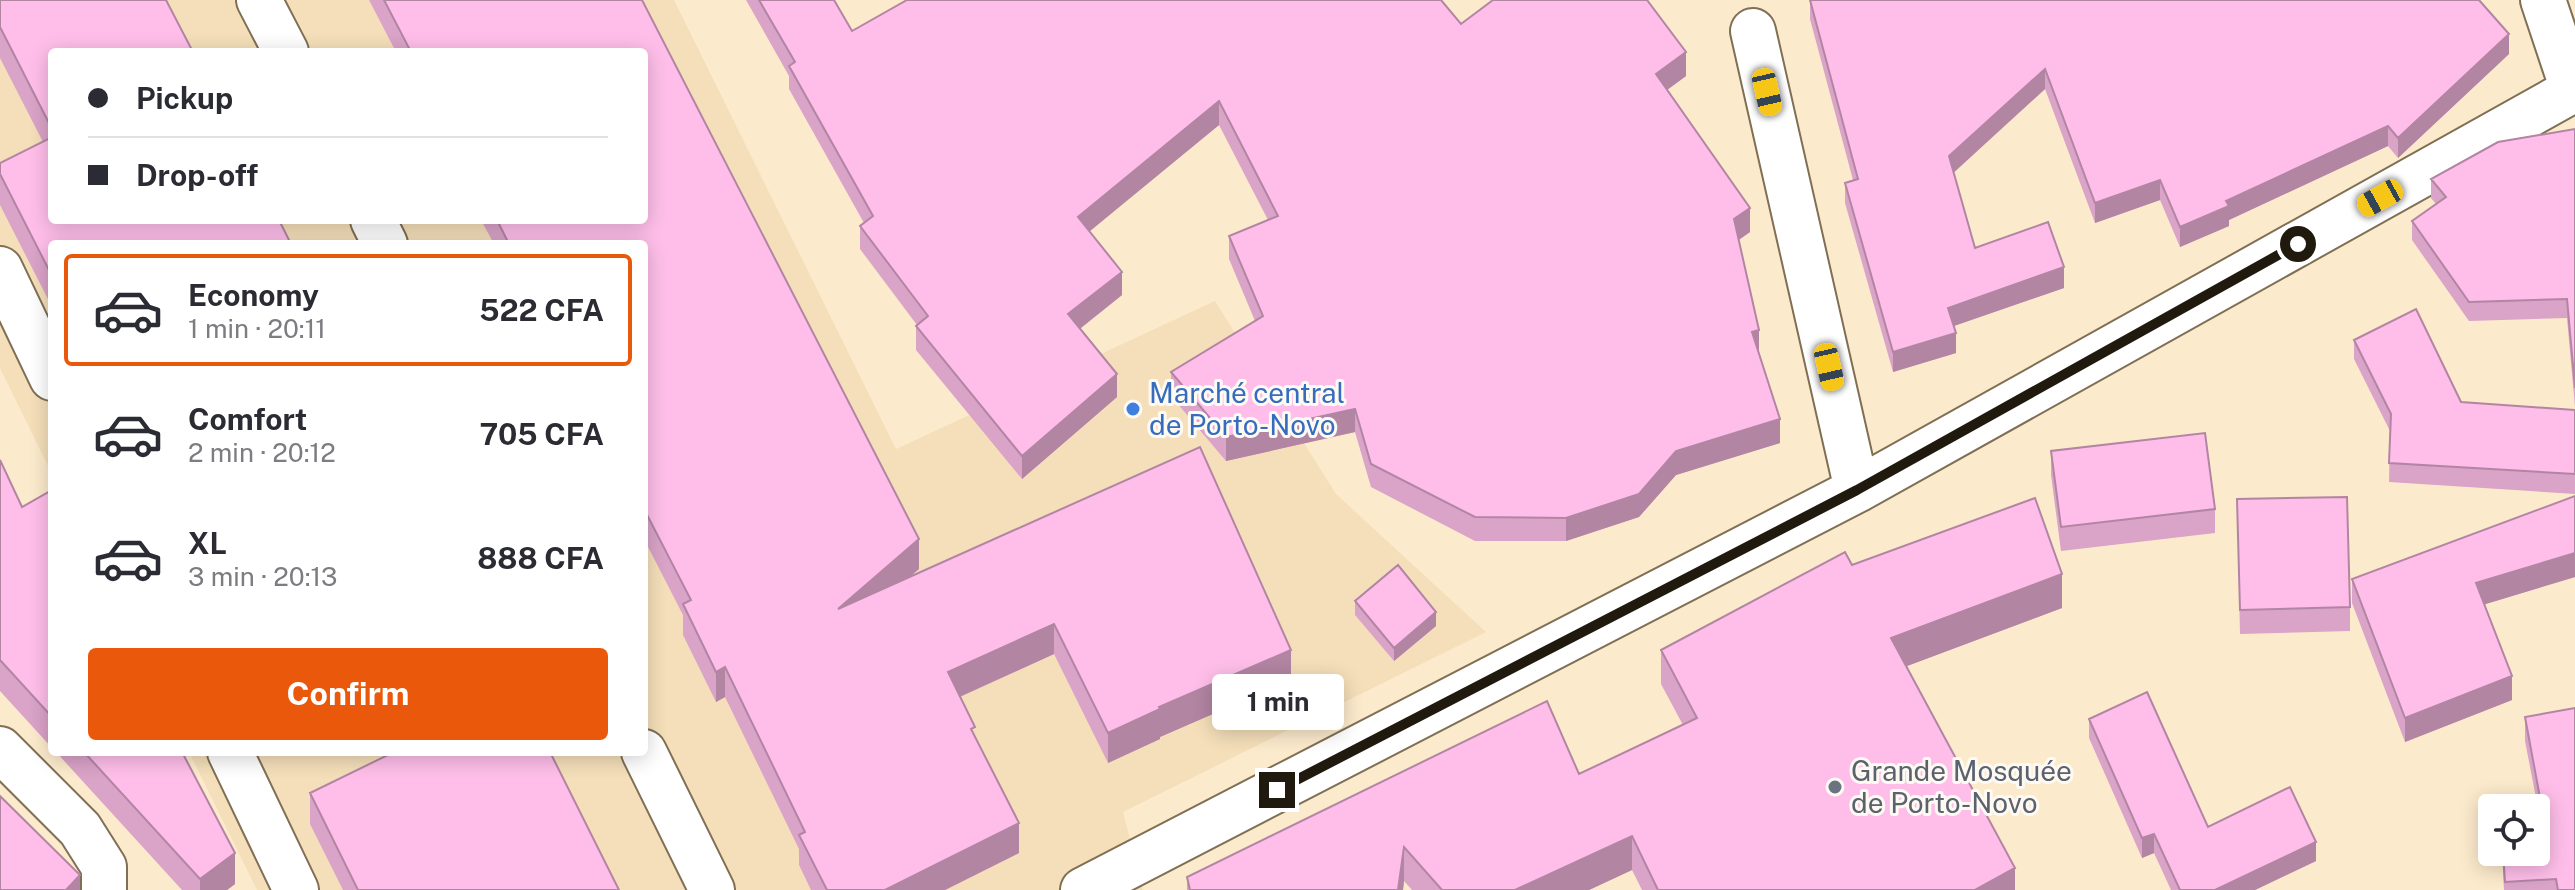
<!DOCTYPE html>
<html lang="en">
<head>
<meta charset="utf-8">
<style>
	:root { --surface:#fff; --page:#f2f2f3; --text:#2b2b33; --muted:#7c7c81; --line:#e1e1e2; --accent:#ea580c }
	body { margin:0; font-family:"Public Sans",sans-serif; background:var(--page); color:var(--text); height:100vh; display:flex; flex-direction:column; font-size:30px; white-space:nowrap }
	* { box-sizing:border-box; margin:0 }
	p { font-size:26px; color:var(--muted) }
	.icon { flex:none; width:44px; height:44px; fill:none; stroke:currentColor; stroke-width:2; stroke-linecap:round; stroke-linejoin:round }
	.map { position:relative; flex:1; overflow:hidden }
	.sheet { position:absolute; left:48px; top:240px; width:600px; height:516px; display:flex; flex-direction:column; background:var(--surface); border-radius:8px; box-shadow:0 4px 20px #0003 }
	.sheet>* { flex:none }
	.hud { position:absolute; left:48px; top:48px; width:600px; height:176px; border-radius:8px; box-shadow:0 4px 20px #0003; display:grid; align-content:center; height:176px; padding:0 40px; background:var(--surface) }
	.tools { position:absolute; left:2478px; top:794px; display:grid; gap:16px }
	.tools a { display:grid; place-items:center; width:72px; height:72px; border-radius:8px; background:var(--surface); box-shadow:0 4px 20px #0003; font-size:40px }
	.end { position:absolute; width:36px; height:36px; margin:-18px; border:10px solid #20190e; background:#fff; box-shadow:0 0 0 4px #fff }
	.from { border-radius:50% }
	.bubble { position:absolute; height:56px; border-radius:8px; background:var(--surface); box-shadow:0 4px 20px #0003; font-size:26px; font-weight:700; line-height:56px; text-align:center }
	.car { position:absolute; width:24px; height:48px; margin:-24px -12px; border-radius:10px; box-shadow:0 0 6px 2px #0007; background:linear-gradient(#f5c518 24%,#345 0 40%,#f5c518 0 76%,#345 0 86%,#f5c518 0) }
	.hud b { display:flex; align-items:center; gap:28px; height:76px; font-size:30px }
	.hud b+b { border-top:2px solid var(--line) }
	.hud i { width:20px; height:20px; background:var(--text) }
	ul { padding:14px 0 0; list-style:none }
	li { display:flex; align-items:center; gap:24px; height:112px; margin:0 16px 12px; padding:0 24px; border:4px solid transparent; border-radius:8px }
	li div { flex:1 }
	li b { display:block; font-size:30px }
	li em { font-style:normal; font-weight:700 }
	li.selected { border-color:var(--accent) }
	li>.icon { width:72px; height:72px; stroke-width:1.5 }
	.cta { display:flex; gap:16px; margin-top:auto; padding:16px 40px }
	.cta a { flex:1; height:92px; border-radius:8px; background:var(--accent); color:#fff; font-size:32px; font-weight:700; line-height:92px; text-align:center }
	.map>svg:first-child { display:block }
	.built { fill:#f5dfba; fill-rule:evenodd }
	.lines { fill:none; stroke-linecap:round; stroke-linejoin:round }
	.street-casing { stroke:#7f6f54; stroke-width:48 }
	.secondary-casing { stroke:#7f6f54; stroke-width:48 }
	.street { stroke:#fff; stroke-width:44 }
	.secondary { stroke:#fff; stroke-width:44 }
	.wall { fill:#daa3c8 }
	.shaded-wall { fill:#b285a3 }
	.building { fill:#febee9; stroke:#b285a3; stroke-width:2 }
	.route { stroke:#20190e; stroke-width:10 }
	.shop-dot { fill:#3f7fe0; stroke:#fdfaf3; stroke-width:3 }
	.worship-dot { fill:#6b7280; stroke:#fdfaf3; stroke-width:3 }
	.labels { text-anchor:middle; stroke-width:6; stroke-linejoin:round; paint-order:stroke }
	.shop-label { font-size:28px; fill:#366cbe; stroke:#fdfaf3; text-anchor:start }
	.worship-label { font-size:28px; fill:#5b616d; stroke:#fdfaf3; text-anchor:start }
</style>
</head>
<body>
<div class="map">
<svg width="2575" height="890" viewBox="0 0 2575 890">
	<rect width="100%" height="100%" fill="#fceacc"/>
	<!-- built -->
	<path class="built" d="M 0,0 L 674,0 L 896,449 L 1215,301 L 1336,494 L 1486,632 L 1123,812 L 1143,890 L 257,890 L 189,752 L 644,752 L 644,244 L 52,244 L 52,474 L 0,368 ZM 52,52 L 644,52 L 644,220 L 52,220 Z"/>
	<g class="lines">
		<!-- street casing -->
		<g class="street-casing">
			<path id="street" d="M 2543,0 L 2573,90
				M 1753,31 L 1857,490
				M 0,269 L 52,378
				M 0,749 L 80,829 L 104,867 L 104,890
				M 230,752 L 296,890
				M 1083,890 L 1857,490 L 2575,89"/>
		</g>
		<!-- secondary casing -->
		<g class="secondary-casing">
			<path id="secondary" d="M 259,0 L 286,52
				M 373,220 L 385,244
				M 644,752 L 712,890"/>
		</g>
		<!-- street -->
		<use href="#street" class="street"/>
		<!-- secondary -->
		<use href="#secondary" class="secondary"/>
	</g>
	<!-- wall -->
	<path class="wall" d="M 0,0 L 52,52 L 52,307 L 0,205 L 0,163 L 43,142 L 0,58 Z
		M 369,0 L 642,0 L 919,569 L 910,576 L 1291,680 L 1160,737 L 1160,739 L 1108,763 L 1054,654 L 960,697 L 1019,853 L 945,890 L 811,890 L 799,865 L 799,849 L 725,697 L 716,702 L 683,635 L 683,615 L 644,539 L 644,244 L 494,244 L 481,220 L 644,220 L 644,52 L 396,52 Z
		M 746,0 L 834,0 L 852,31 L 1461,24 L 1686,76 L 1667,90 L 1750,232 L 1739,240 L 1759,353 L 1780,443 L 1676,475 L 1639,517 L 1566,541 L 1475,541 L 1371,487 L 1355,432 L 1226,461 L 1171,396 L 1171,372 L 1255,321 L 1229,259 L 1229,236 L 1268,220 L 1219,125 L 1089,231 L 1122,295 L 1080,329 L 1117,397 L 1022,479 L 916,350 L 916,326 L 917,325 L 860,249 L 860,226 L 864,223 L 789,89 L 789,76 Z
		M 1810,0 L 2509,54 L 2398,158 L 2388,146 L 2229,220 L 2229,226 L 2180,247 L 2160,200 L 2095,223 L 2045,89 L 1953,172 L 1975,248 L 2064,288 L 1954,326 L 1956,353 L 1893,372 L 1845,203 L 1845,183 L 1853,180 L 1810,19 Z
		M 2575,129 L 2575,407 L 2567,318 L 2469,321 L 2412,240 L 2412,221 L 2436,204 L 2431,198 L 2431,179 Z
		M 2354,340 L 2461,402 L 2575,410 L 2575,494 L 2389,482 L 2390,431 L 2354,359 Z
		M 2051,451 L 2215,509 L 2215,533 L 2061,551 L 2051,475 Z
		M 0,460 L 22,507 L 52,490 L 52,748 L 0,691 Z
		M 2575,496 L 2575,577 L 2485,604 L 2512,700 L 2405,742 L 2352,603 L 2352,579 Z
		M 2237,499 L 2350,607 L 2350,631 L 2240,634 Z
		M 1852,565 L 2062,608 L 1907,666 L 2015,890 L 1642,890 L 1632,870 L 1589,890 L 1412,890 L 1404,881 L 1403,890 L 1187,890 L 1187,877 L 1579,774 L 1683,725 L 1661,684 L 1661,650 Z
		M 1355,601 L 1436,626 L 1394,661 L 1355,615 Z
		M 2525,717 L 2575,890 L 2504,890 L 2502,852 L 2536,852 L 2537,803 L 2525,741 Z
		M 2089,719 L 2208,827 L 2316,861 L 2255,890 L 2171,890 L 2154,853 L 2142,858 L 2089,738 Z
		M 56,752 L 182,752 L 235,884 L 227,890 L 182,890 Z
		M 310,793 L 619,890 L 343,890 L 310,824 Z"/>
	<!-- shaded-wall -->
	<path class="shaded-wall" d="M 2509,34 L 2509,54 L 2398,158 L 2398,138 Z
		M 1686,52 L 1686,76 L 1656,98 L 1656,74 Z
		M 2045,69 L 2045,89 L 1949,177 L 1949,156 Z
		M 1219,101 L 1219,125 L 1078,241 L 1078,217 Z
		M 2388,126 L 2388,146 L 2229,220 L 2229,226 L 2180,247 L 2180,227 L 2226,201 Z
		M 2160,180 L 2160,200 L 2095,223 L 2095,203 Z
		M 1750,208 L 1750,232 L 1734,243 L 1734,219 Z
		M 2064,267 L 2064,288 L 1948,328 L 1948,308 Z
		M 1122,272 L 1122,295 L 1068,338 L 1068,314 Z
		M 1759,330 L 1759,354 L 1752,332 Z
		M 1956,333 L 1956,353 L 1893,372 L 1893,352 Z
		M 1117,374 L 1117,397 L 1022,479 L 1022,456 Z
		M 1355,409 L 1355,432 L 1226,461 L 1226,437 Z
		M 1780,419 L 1780,443 L 1676,475 L 1639,517 L 1566,541 L 1566,518 L 1676,451 Z
		M 919,539 L 919,569 L 838,639 L 838,609 Z
		M 2575,553 L 2575,577 L 2476,607 L 2476,583 Z
		M 2062,574 L 2062,608 L 1891,672 L 1891,638 Z
		M 1436,612 L 1436,626 L 1394,661 L 1394,648 Z
		M 1054,624 L 1054,654 L 948,702 L 948,672 Z
		M 1291,650 L 1291,680 L 1160,737 L 1160,739 L 1108,763 L 1108,733 L 1159,707 Z
		M 725,667 L 725,697 L 716,702 L 716,672 Z
		M 2512,676 L 2512,700 L 2405,742 L 2405,718 Z
		M 1019,823 L 1019,853 L 945,890 L 885,890 Z
		M 2154,834 L 2154,853 L 2142,858 L 2142,838 Z
		M 1632,836 L 1632,870 L 1589,890 L 1515,890 Z
		M 2316,842 L 2316,861 L 2255,890 L 2215,890 Z
		M 1404,847 L 1404,881 L 1403,890 L 1398,890 Z
		M 235,853 L 235,884 L 227,890 L 200,890 L 200,879 Z
		M 2015,868 L 2015,890 L 1975,890 Z
		M 80,875 L 80,890 L 66,890 Z"/>
	<!-- building -->
	<path class="building" d="M 0,0 L 166,0 L 193,52 L 52,52 L 52,129 L 0,27 Z
		M 384,0 L 642,0 L 919,539 L 838,609 L 1200,447 L 1291,650 L 1159,707 L 1160,709 L 1108,733 L 1054,624 L 948,672 L 975,727 L 971,729 L 1019,823 L 885,890 L 827,890 L 799,835 L 805,832 L 725,667 L 716,672 L 683,604 L 691,600 L 644,509 L 644,244 L 509,244 L 497,220 L 644,220 L 644,52 L 411,52 Z
		M 759,0 L 834,0 L 852,31 L 907,0 L 1441,0 L 1461,24 L 1493,0 L 1647,0 L 1686,52 L 1656,74 L 1750,208 L 1734,219 L 1759,330 L 1752,332 L 1780,419 L 1676,451 L 1639,494 L 1566,518 L 1475,517 L 1371,464 L 1355,409 L 1226,437 L 1171,372 L 1263,316 L 1229,236 L 1278,216 L 1219,101 L 1078,217 L 1122,272 L 1068,314 L 1117,374 L 1022,456 L 916,326 L 928,316 L 860,226 L 873,216 L 789,66 L 795,62 Z
		M 1810,0 L 2479,0 L 2509,34 L 2398,138 L 2388,126 L 2226,201 L 2229,206 L 2180,227 L 2160,180 L 2095,203 L 2045,69 L 1949,156 L 1975,248 L 2048,222 L 2064,267 L 1948,308 L 1956,333 L 1893,352 L 1845,183 L 1858,179 Z
		M 2575,129 L 2575,388 L 2567,299 L 2469,302 L 2412,221 L 2446,197 L 2431,179 L 2498,142 Z
		M 52,137 L 52,220 L 279,220 L 291,244 L 52,244 L 52,276 L 0,174 L 0,163 Z
		M 2416,309 L 2461,402 L 2575,410 L 2575,474 L 2389,463 L 2391,414 L 2354,340 Z
		M 2205,433 L 2215,509 L 2061,527 L 2051,451 Z
		M 0,460 L 22,507 L 52,490 L 52,717 L 0,660 Z
		M 2575,496 L 2575,553 L 2476,583 L 2512,676 L 2405,718 L 2352,579 Z
		M 2347,497 L 2350,607 L 2240,610 L 2237,499 Z
		M 2035,498 L 2062,574 L 1891,638 L 2015,868 L 1975,890 L 1658,890 L 1632,836 L 1515,890 L 1442,890 L 1404,847 L 1398,890 L 1190,890 L 1187,877 L 1547,701 L 1579,774 L 1697,718 L 1661,650 L 1845,552 L 1852,565 Z
		M 1398,565 L 1436,612 L 1394,648 L 1355,601 Z
		M 2147,692 L 2208,827 L 2290,787 L 2316,842 L 2215,890 L 2180,890 L 2154,834 L 2142,838 L 2089,719 Z
		M 2575,708 L 2575,890 L 2558,890 L 2556,879 L 2505,882 L 2503,852 L 2536,852 L 2536,808 L 2501,808 L 2500,805 L 2541,803 L 2525,717 Z
		M 84,752 L 182,752 L 235,853 L 200,879 Z
		M 394,752 L 550,752 L 619,890 L 358,890 L 310,793 Z
		M 0,796 L 80,875 L 66,890 L 0,890 Z"/>
	<g class="lines">
		<!-- route -->
		<path class="route" d="M 1277,790 L 1857,490 L 2298,244"/>
	</g>
	<!-- markers -->
	<circle class="shop-dot" cx="1133" cy="409" r="8"/>
	<circle class="worship-dot" cx="1835" cy="787" r="8"/>
	<g class="labels">
		<!-- shop labels -->
		<g class="shop-label">
			<text x="1149" y="403">Marché central<tspan x="1149" dy="32">de Porto-Novo</tspan></text>
		</g>
		<!-- worship labels -->
		<g class="worship-label">
			<text x="1851" y="781">Grande Mosquée<tspan x="1851" dy="32">de Porto-Novo</tspan></text>
		</g>
	</g>
</svg>
<div class="tools">
<a><svg class="icon" aria-label="locate" viewBox="0 0 24 24"><circle cx="12" cy="12" r="6"/><path d="M12 2v4M12 18v4M2 12h4M18 12h4"/></svg></a>
</div>
<i class="end from" style="left:2298px;top:244px"></i>
<i class="end" style="left:1277px;top:790px"></i>
<div class="bubble" style="left:1212px;top:674px;width:132px">1 min</div>
<i class="car" style="left:1767px;top:92px;rotate:167deg"></i>
<i class="car" style="left:2380px;top:198px;rotate:241deg"></i>
<i class="car" style="left:1829px;top:367px;rotate:167deg"></i>
<div class="hud">
<b><i class="from"></i>Pickup</b>
<b><i></i>Drop-off</b>
</div>
<section class="sheet">
<ul>
<li class="selected"><svg class="icon" aria-label="car" viewBox="0 0 24 24"><path d="M5 17H2v-5l4-1 3-4h7l3 4 3 1v5h-3M9 17h6M6 11h13"/><circle cx="7" cy="17" r="2"/><circle cx="17" cy="17" r="2"/></svg><div><b>Economy</b><p>1 min · 20:11</p></div><em>522 CFA</em></li>
<li><svg class="icon" aria-label="car" viewBox="0 0 24 24"><path d="M5 17H2v-5l4-1 3-4h7l3 4 3 1v5h-3M9 17h6M6 11h13"/><circle cx="7" cy="17" r="2"/><circle cx="17" cy="17" r="2"/></svg><div><b>Comfort</b><p>2 min · 20:12</p></div><em>705 CFA</em></li>
<li><svg class="icon" aria-label="car" viewBox="0 0 24 24"><path d="M5 17H2v-5l4-1 3-4h7l3 4 3 1v5h-3M9 17h6M6 11h13"/><circle cx="7" cy="17" r="2"/><circle cx="17" cy="17" r="2"/></svg><div><b>XL</b><p>3 min · 20:13</p></div><em>888 CFA</em></li>
</ul>
<div class="cta"><a>Confirm</a></div>
</section>
</div>
</body>
</html>
